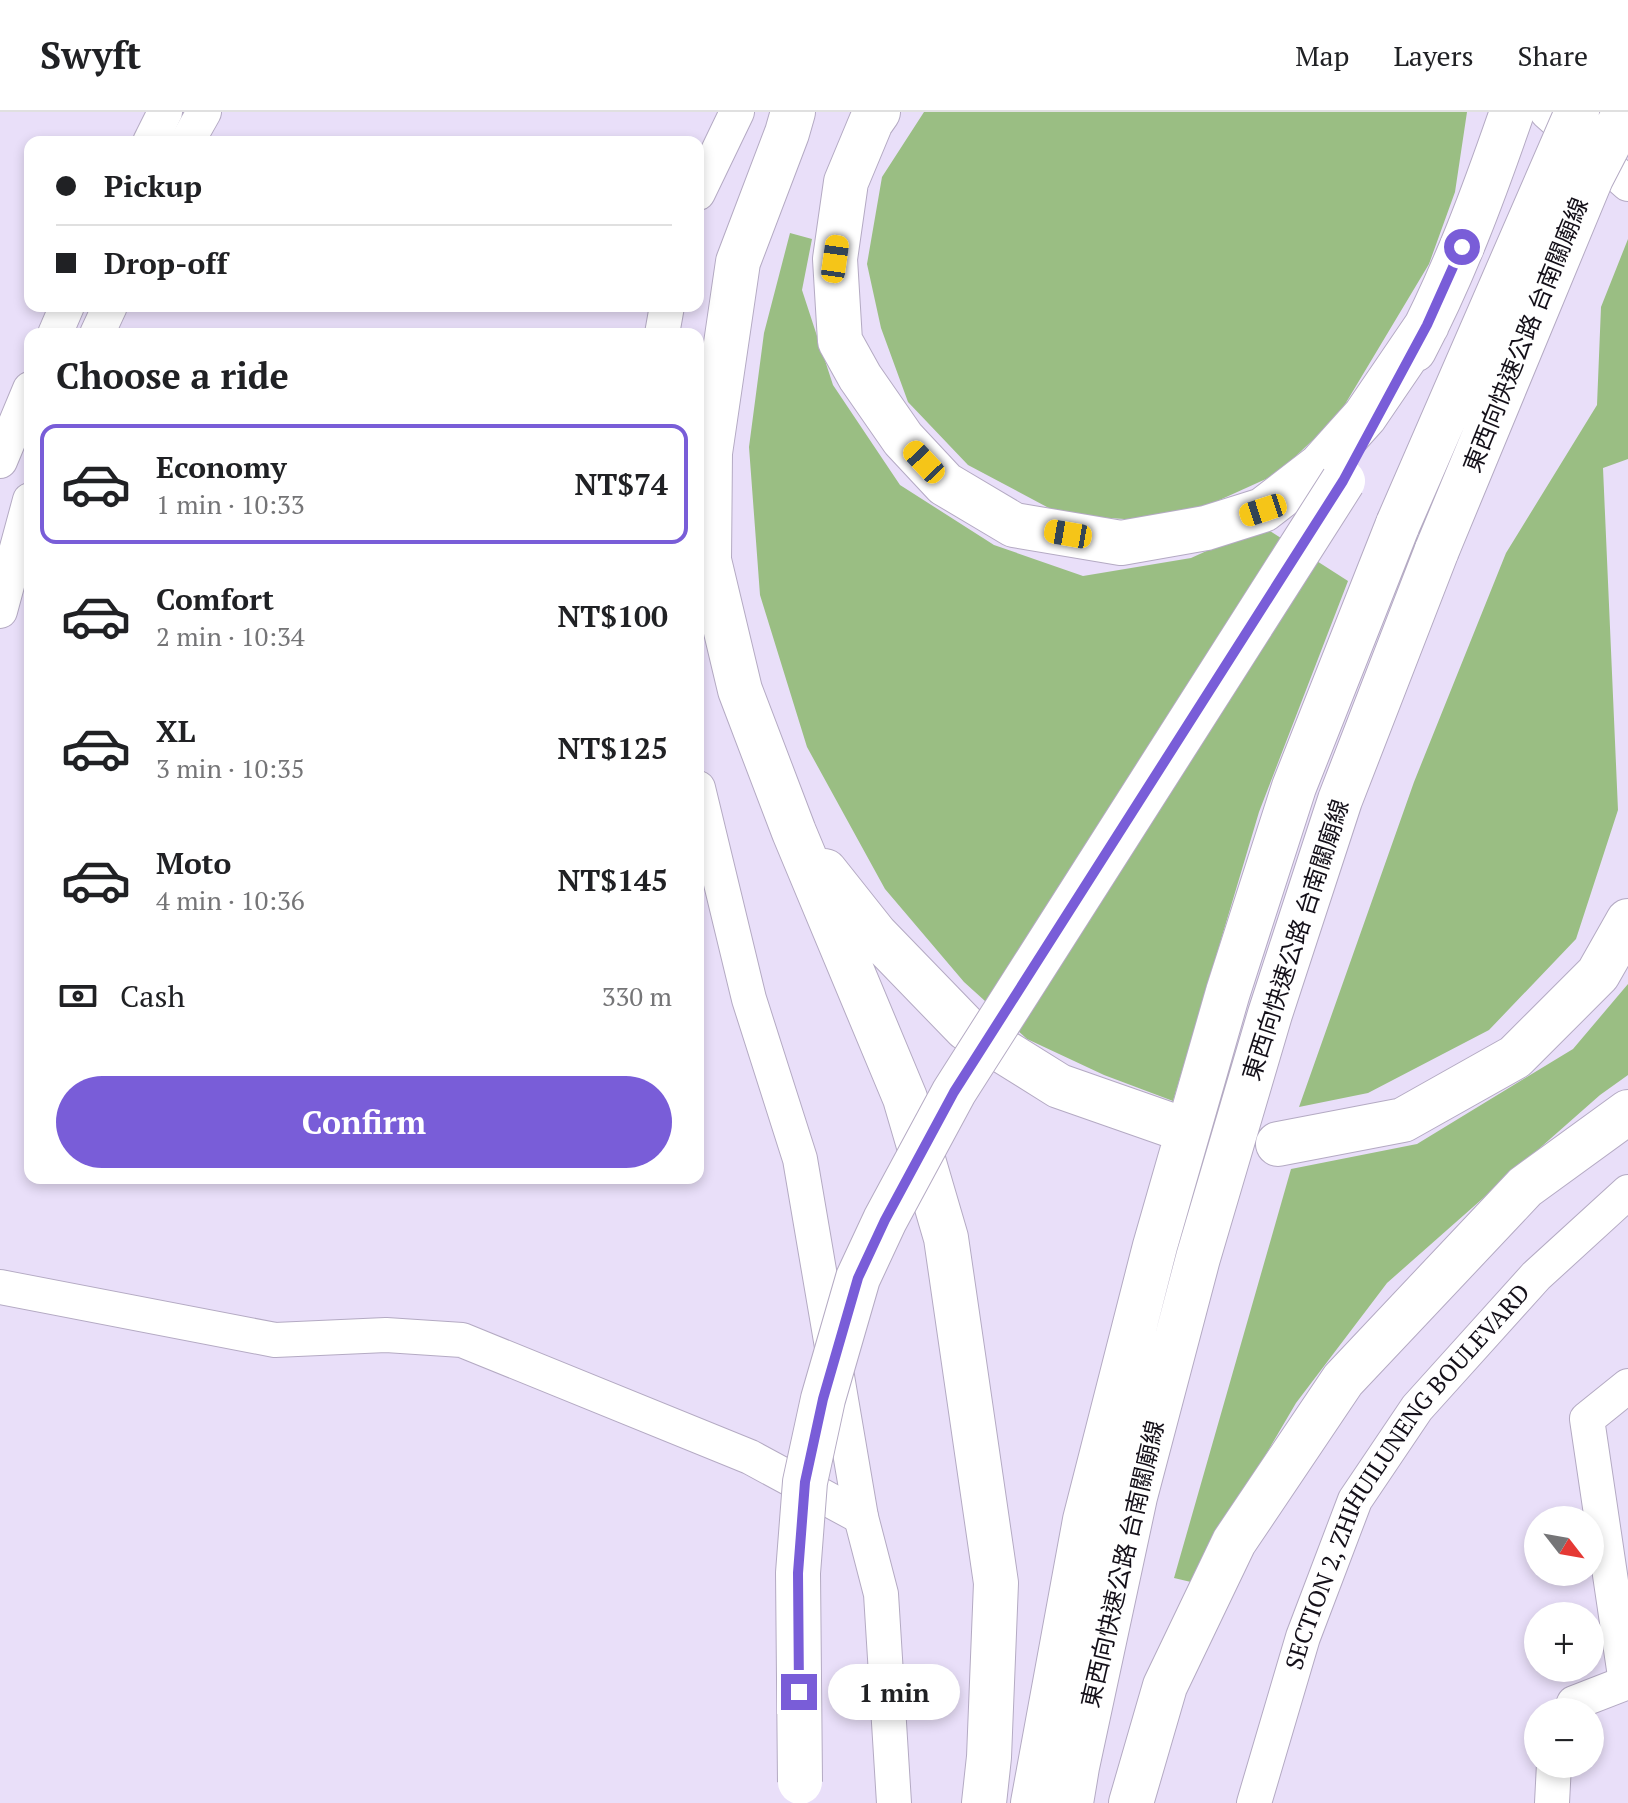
<!DOCTYPE html>
<html lang="en">
<head>
<meta charset="utf-8">
<style>
	:root { --surface:#fff; --page:#f2f2f2; --text:#202124; --muted:#757577; --line:#e0e0e0; --accent:#795dd8 }
	body { margin:0; font-family:"PT Serif","Noto Sans TC",serif; background:var(--page); color:var(--text); height:100vh; display:flex; flex-direction:column; font-size:30px; white-space:nowrap }
	* { box-sizing:border-box; margin:0 }
	p { font-size:26px; color:var(--muted) }
	.icon { flex:none; width:44px; height:44px; fill:none; stroke:currentColor; stroke-width:2; stroke-linecap:round; stroke-linejoin:round }
	.map { position:relative; flex:1; overflow:hidden }
	.drawer { position:absolute; left:24px; top:216px; width:680px; height:856px; display:flex; flex-direction:column; background:var(--surface); border-radius:16px; box-shadow:0 4px 12px #0003 }
	.drawer>* { flex:none }
	.banner { position:absolute; left:24px; top:24px; width:680px; height:176px; border-radius:16px; box-shadow:0 4px 12px #0003; display:grid; align-content:center; height:176px; padding:0 32px; background:var(--surface) }
	.needle { width:52px; rotate:121deg }
	.fabs { position:absolute; left:1524px; top:1394px; display:grid; gap:16px }
	.fabs a { display:grid; place-items:center; width:80px; height:80px; border-radius:50%; background:var(--surface); box-shadow:0 4px 12px #0003; font-size:40px }
	.end { position:absolute; width:36px; height:36px; margin:-18px; border:10px solid #795dd8; background:#fff; box-shadow:0 0 0 4px #fff }
	.from { border-radius:50% }
	.bubble { position:absolute; height:56px; border-radius:28px; background:var(--surface); box-shadow:0 4px 12px #0003; font-size:26px; font-weight:600; line-height:56px; text-align:center }
	.car { position:absolute; width:24px; height:48px; margin:-24px -12px; border-radius:10px; box-shadow:0 0 6px 2px #0007; background:linear-gradient(#f5c518 24%,#345 0 40%,#f5c518 0 76%,#345 0 86%,#f5c518 0) }
	.banner b { display:flex; align-items:center; gap:28px; height:76px; font-size:30px }
	.banner b+b { border-top:2px solid var(--line) }
	.banner i { width:20px; height:20px; background:var(--text) }
	ul { padding:0; list-style:none }
	li { display:flex; align-items:center; gap:24px; height:120px; margin:0 16px 12px; padding:0 16px; border:4px solid transparent; border-radius:16px }
	li div { flex:1 }
	li b { display:block; font-size:30px }
	li em { font-style:normal; font-weight:600 }
	li.selected { border-color:var(--accent) }
	li>.icon { width:72px; height:72px; stroke-width:1.5 }
	h2 { padding:0 32px; font-size:36px; line-height:96px }
	.pay { display:flex; align-items:center; gap:20px; height:88px; padding:0 32px; font-size:30px }
	.pay p { margin-inline-start:auto }
	.action { display:flex; gap:16px; margin-top:auto; padding:16px 32px }
	.action a { flex:1; height:92px; border-radius:48px; background:var(--accent); color:#fff; font-size:32px; font-weight:600; line-height:92px; text-align:center }
	header { display:flex; align-items:center; gap:48px; box-sizing:border-box; height:112px; padding:0 40px; background:var(--surface); border-bottom:2px solid var(--line) }
	header strong { font-size:38px }
	nav { display:flex; gap:44px; margin-inline-start:auto; font-size:28px }
	.map>svg:first-child { display:block }
	.green { fill:#9abe83 }
	.lines { fill:none; stroke-linecap:round; stroke-linejoin:round }
	.minor-casing { stroke:#b4aac3; stroke-width:36 }
	.highway-casing { stroke:#b4aac3; stroke-width:46 }
	.minor { stroke:#fff; stroke-width:34 }
	.highway { stroke:#fff; stroke-width:44 }
	.highway-bridge-casing { stroke:#b4aac3; stroke-width:46; stroke-linecap:butt }
	.highway-bridge { stroke:#fff; stroke-width:44 }
	.route { stroke:#795dd8; stroke-width:10 }
	.labels { text-anchor:middle; stroke-width:6; stroke-linejoin:round; paint-order:stroke }
	.street-label { font-size:24px; fill:#141019; stroke:#fff }
</style>
</head>
<body>
<header>
<strong>Swyft</strong>
<nav><a>Map</a><a>Layers</a><a>Share</a></nav>
</header>
<div class="map">
<svg width="1628" height="1691" viewBox="0 0 1628 1691">
	<rect width="100%" height="100%" fill="#e9dff9"/>
	<!-- green -->
	<path class="green" d="M 924,0 L 1467,0 L 1455,80 L 1429,152 L 1338,304 L 1277,362 L 1171,410 L 1062,403 L 968,353 L 908,290 L 881,216 L 867,152 L 882,65 Z
		M 790,121 L 812,127 L 802,178 L 833,273 L 900,373 L 994,433 L 1083,464 L 1191,446 L 1262,414 L 1348,469 L 1259,700 L 1173,989 L 1104,963 L 1027,927 L 964,870 L 885,777 L 807,635 L 760,483 L 749,335 L 764,221 Z
		M 1628,127 L 1628,347 L 1603,356 L 1618,698 L 1576,827 L 1489,918 L 1368,981 L 1299,995 L 1414,670 L 1506,441 L 1597,293 L 1601,195 Z
		M 1628,872 L 1628,963 L 1600,983 L 1387,1171 L 1296,1291 L 1191,1470 L 1174,1466 L 1291,1057 L 1417,1032 L 1573,937 Z"/>
	<g class="lines">
		<!-- minor casing -->
		<g class="minor-casing">
			<g id="minor">
				<path d="M 1547,0 L 1628,72"/>
				<path d="M 150,30 L 165,0"/>
				<path d="M 187,30 L 204,0"/>
				<path d="M 698,81 L 737,0"/>
				<path d="M 55,222 L 67,194"/>
				<path d="M 97,222 L 110,194"/>
				<path d="M 662,222 L 667,194"/>
				<path d="M 0,349 L 30,277"/>
				<path d="M 0,499 L 30,388"/>
				<path d="M 698,676 L 749,887 L 800,1047 L 861,1405 L 881,1482 L 894,1691"/>
				<path d="M 0,1175 L 275,1228 L 386,1223 L 462,1228 L 750,1345 L 861,1405"/>
				<path d="M 1626,1571 L 1587,1307 L 1628,1274"/>
				<path d="M 1570,1600 L 1574,1591 L 1628,1570"/>
				<path id="s1" d="M 1254,1691 L 1303,1525 L 1355,1388 L 1417,1296 L 1536,1164 L 1628,1080"/>
				<path d="M 1552,1691 L 1554,1652"/>
			</g>
		</g>
		<!-- highway casing -->
		<g class="highway-casing">
			<path id="highway" d="M 793,0 L 787,21 L 738,150 L 710,341 L 709,448 L 740,578 L 794,720 L 905,986 L 946,1126 L 996,1471 L 989,1645 L 984,1691
				M 878,0 L 871,10 L 846,70 L 835,147 L 840,229 L 860,265 L 903,327 L 945,372 L 1014,413 L 1121,431 L 1206,416 L 1263,398 L 1320,354 L 1365,304 L 1427,213
				M 1414,238 C 1454,162 1484,81 1512,0
				M 825,759 L 875,822 L 966,916 L 1059,974 L 1179,1016
				M 1278,1032 L 1403,1008 L 1515,945 L 1598,862 L 1628,809
				M 1033,1691 L 1085,1408 L 1155,1134 L 1228,880 L 1294,675 L 1398,412
				M 1071,1691 L 1077,1655 L 1135,1385 L 1198,1146 L 1270,902 L 1340,688 L 1437,438
				M 1131,1691 L 1165,1574 L 1234,1430 L 1343,1268 L 1525,1075 L 1628,1000"/>
		</g>
		<!-- minor -->
		<use href="#minor" class="minor"/>
		<!-- highway -->
		<use href="#highway" class="highway"/>
		<!-- highway-bridge casing -->
		<g class="highway-bridge-casing">
			<path id="highway-bridge" d="M 1398,412 L 1577,0
				M 1437,438 L 1591,66 L 1625,0
				M 800,1670 L 798,1461 L 805,1370 L 823,1287 L 858,1166 L 885,1108 L 954,980 L 1343,369"/>
		</g>
		<!-- highway-bridge -->
		<use href="#highway-bridge" class="highway-bridge"/>
	</g>
	<g class="lines">
		<!-- route -->
		<path class="route" d="M 799,1580 L 798,1461 L 805,1370 L 823,1287 L 858,1166 L 885,1108 L 954,980 L 1343,369 L 1427,213 L 1462,135"/>
	</g>
	<g class="labels">
		<!-- street labels -->
		<g class="street-label">
			<text transform="translate(1526 223) rotate(-68)" y="8">東西向快速公路 台南關廟線</text>
			<text transform="translate(1296 828) rotate(-72)" y="8">東西向快速公路 台南關廟線</text>
			<text dy="8" stroke="none"><textPath href="#s1" startOffset="366">SECTION 2, ZHIHUILUNENG BOULEVARD</textPath></text>
			<text transform="translate(1123 1452) rotate(-77)" y="8">東西向快速公路 台南關廟線</text>
		</g>
	</g>
</svg>
<div class="fabs">
<a><svg class="needle" viewBox="-14 -14 28 28"><path d="M0-13l5 13h-10z" fill="#e53935"/><path d="M0 13l5-13h-10z" fill="#757577"/></svg></a>
<a>+</a>
<a>−</a>
</div>
<i class="end from" style="left:1462px;top:135px"></i>
<i class="end" style="left:799px;top:1580px"></i>
<div class="bubble" style="left:828px;top:1552px;width:132px">1 min</div>
<i class="car" style="left:835px;top:147px;rotate:8deg"></i>
<i class="car" style="left:924px;top:350px;rotate:317deg"></i>
<i class="car" style="left:1263px;top:398px;rotate:252deg"></i>
<i class="car" style="left:1068px;top:422px;rotate:280deg"></i>
<div class="banner">
<b><i class="from"></i>Pickup</b>
<b><i></i>Drop-off</b>
</div>
<section class="drawer">
<h2>Choose a ride</h2>
<ul>
<li class="selected"><svg class="icon" aria-label="car" viewBox="0 0 24 24"><path d="M5 17H2v-5l4-1 3-4h7l3 4 3 1v5h-3M9 17h6M6 11h13"/><circle cx="7" cy="17" r="2"/><circle cx="17" cy="17" r="2"/></svg><div><b>Economy</b><p>1 min · 10:33</p></div><em>NT$74</em></li>
<li><svg class="icon" aria-label="car" viewBox="0 0 24 24"><path d="M5 17H2v-5l4-1 3-4h7l3 4 3 1v5h-3M9 17h6M6 11h13"/><circle cx="7" cy="17" r="2"/><circle cx="17" cy="17" r="2"/></svg><div><b>Comfort</b><p>2 min · 10:34</p></div><em>NT$100</em></li>
<li><svg class="icon" aria-label="car" viewBox="0 0 24 24"><path d="M5 17H2v-5l4-1 3-4h7l3 4 3 1v5h-3M9 17h6M6 11h13"/><circle cx="7" cy="17" r="2"/><circle cx="17" cy="17" r="2"/></svg><div><b>XL</b><p>3 min · 10:35</p></div><em>NT$125</em></li>
<li><svg class="icon" aria-label="car" viewBox="0 0 24 24"><path d="M5 17H2v-5l4-1 3-4h7l3 4 3 1v5h-3M9 17h6M6 11h13"/><circle cx="7" cy="17" r="2"/><circle cx="17" cy="17" r="2"/></svg><div><b>Moto</b><p>4 min · 10:36</p></div><em>NT$145</em></li>
</ul>
<div class="pay"><svg class="icon" aria-label="cash" viewBox="0 0 24 24"><path d="M3 7h18v10H3z"/><circle cx="12" cy="12" r="2"/></svg>Cash<p>330 m</p></div>
<div class="action"><a>Confirm</a></div>
</section>
</div>
</body>
</html>
